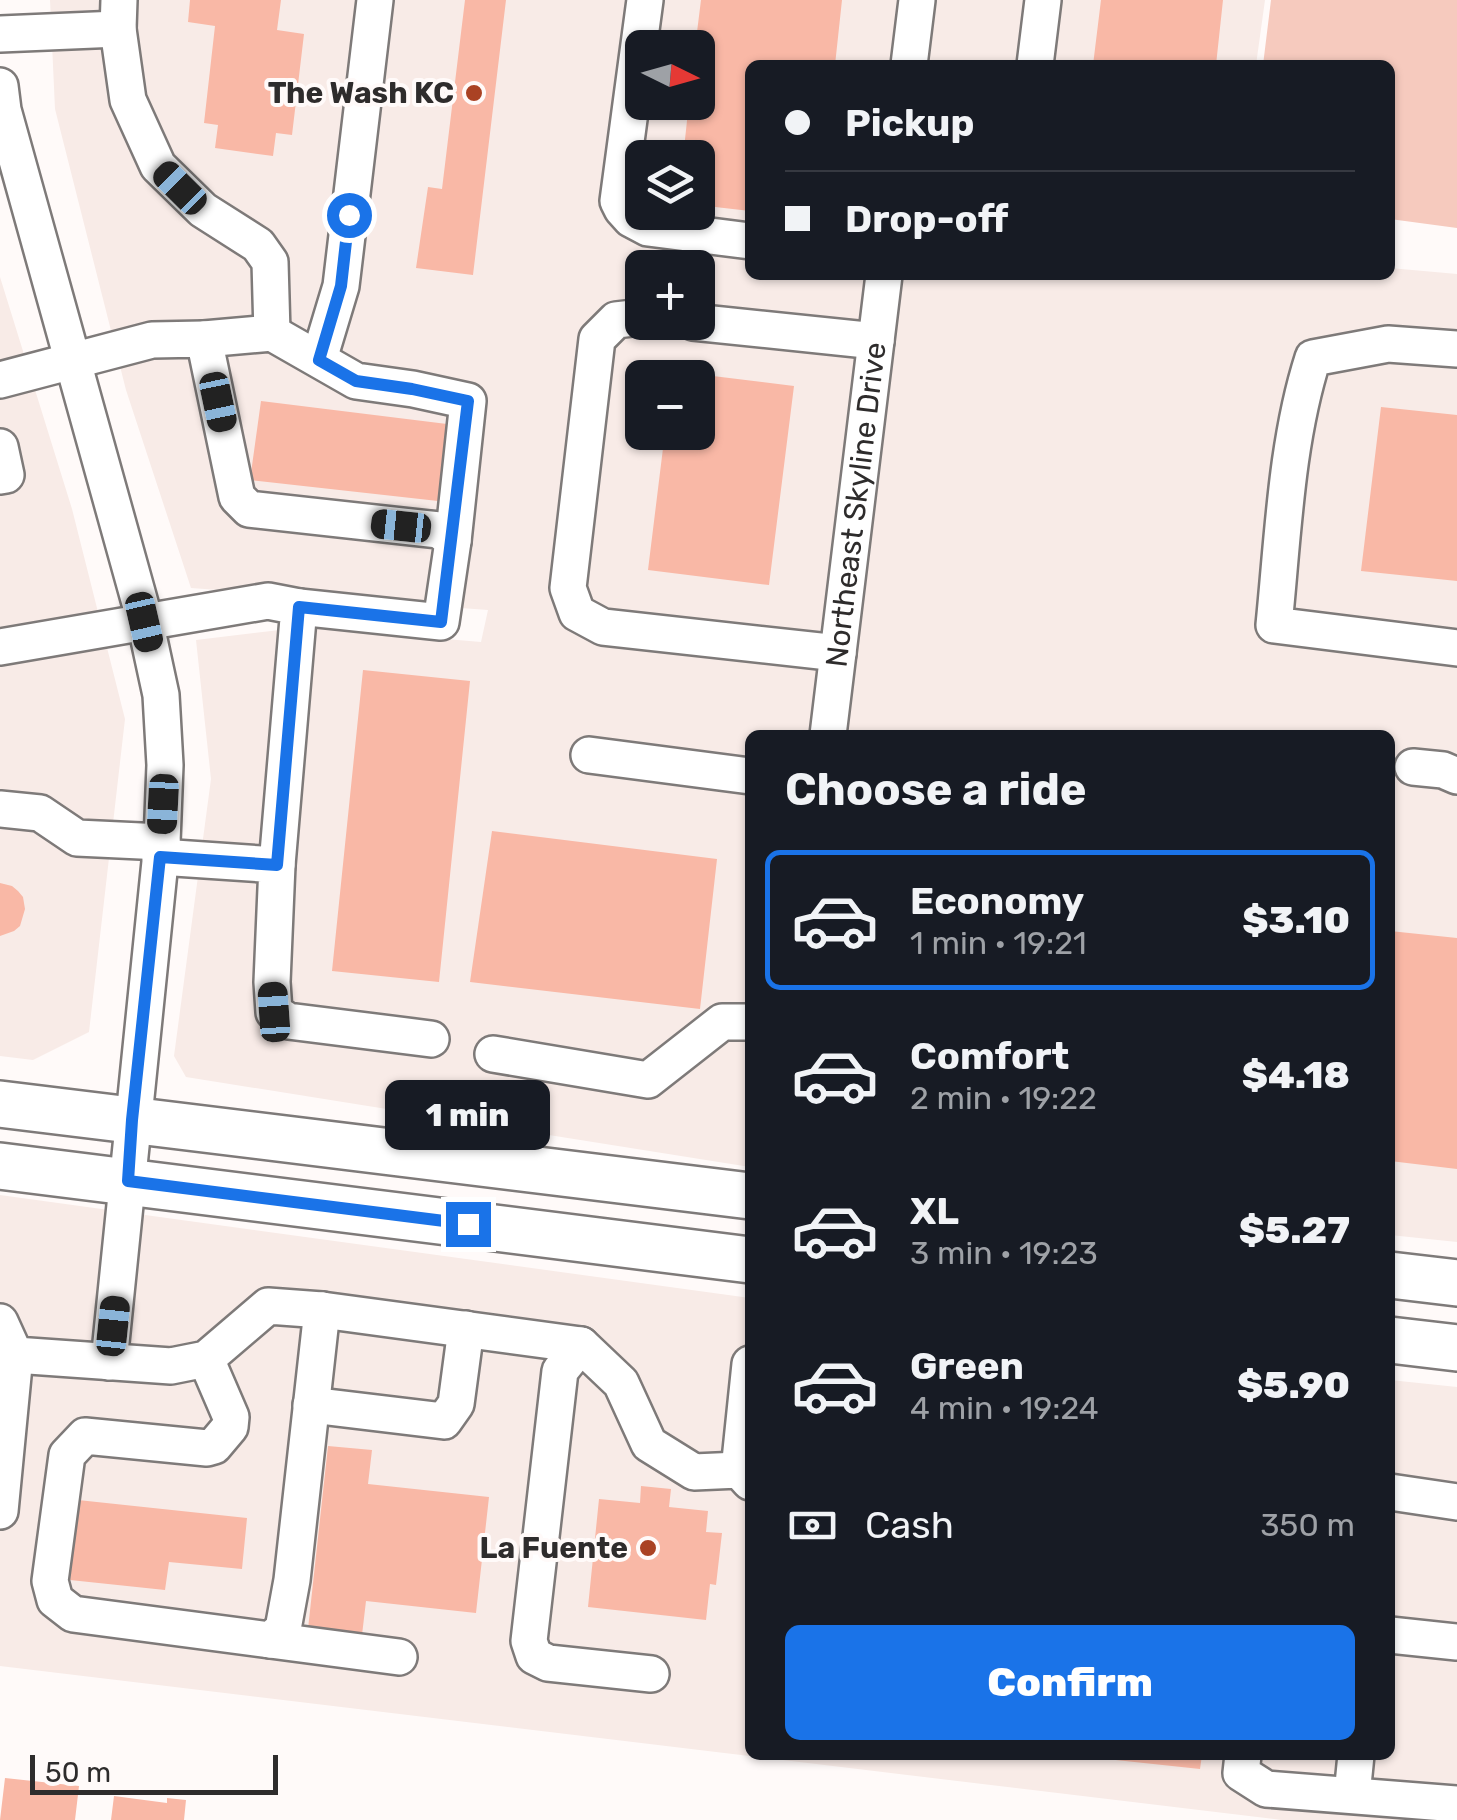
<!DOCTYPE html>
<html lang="en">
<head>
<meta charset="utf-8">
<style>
	:root { --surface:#171b24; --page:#242831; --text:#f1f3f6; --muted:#9ea1a6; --line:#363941; --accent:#1a73e8 }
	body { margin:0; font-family:Rubik,sans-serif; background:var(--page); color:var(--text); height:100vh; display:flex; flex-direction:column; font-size:38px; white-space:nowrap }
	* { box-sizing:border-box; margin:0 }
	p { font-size:32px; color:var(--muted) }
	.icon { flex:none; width:55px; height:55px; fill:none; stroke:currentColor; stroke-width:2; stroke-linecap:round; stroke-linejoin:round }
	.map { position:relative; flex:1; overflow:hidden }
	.drawer { position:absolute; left:745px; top:730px; width:650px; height:1030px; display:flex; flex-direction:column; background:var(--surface); border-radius:15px; box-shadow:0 2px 8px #0004 }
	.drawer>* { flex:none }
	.guide { position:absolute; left:745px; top:60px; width:650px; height:220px; border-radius:15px; box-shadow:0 2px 8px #0004; display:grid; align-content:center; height:220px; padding:0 40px; background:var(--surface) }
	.needle { width:65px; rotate:95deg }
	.fabs { position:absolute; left:625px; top:30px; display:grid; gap:20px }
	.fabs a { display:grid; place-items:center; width:90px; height:90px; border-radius:15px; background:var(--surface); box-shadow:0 2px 8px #0004; font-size:50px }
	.scale { position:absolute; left:30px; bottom:25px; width:248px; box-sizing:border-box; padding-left:10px; border:5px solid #2e2c2c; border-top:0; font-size:28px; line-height:35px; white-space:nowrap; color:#2e2c2c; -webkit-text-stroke:8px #fffaf9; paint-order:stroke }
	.end { position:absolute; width:45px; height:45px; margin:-22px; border:12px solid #1a73e8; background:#fff; box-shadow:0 0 0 5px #fff }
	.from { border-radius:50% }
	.bubble { position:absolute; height:70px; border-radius:15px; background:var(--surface); box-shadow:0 2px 8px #0004; font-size:32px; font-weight:800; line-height:70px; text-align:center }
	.car { position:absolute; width:30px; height:60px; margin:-30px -15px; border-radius:12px; box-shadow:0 0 8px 2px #0007; background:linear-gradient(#222 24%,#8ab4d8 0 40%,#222 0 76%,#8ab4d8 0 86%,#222 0) }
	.guide b { display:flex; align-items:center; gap:35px; height:95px; font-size:38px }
	.guide b+b { border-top:2px solid var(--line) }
	.guide i { width:25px; height:25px; background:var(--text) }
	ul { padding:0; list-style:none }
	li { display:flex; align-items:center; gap:30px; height:140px; margin:0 20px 15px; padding:0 20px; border:5px solid transparent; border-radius:15px }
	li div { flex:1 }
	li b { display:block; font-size:38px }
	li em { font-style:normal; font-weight:800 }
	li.selected { border-color:var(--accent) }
	li>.icon { width:90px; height:90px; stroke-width:1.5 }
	h2 { padding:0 40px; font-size:45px; line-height:120px }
	.pay { display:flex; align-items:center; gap:25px; height:110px; padding:0 40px; font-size:38px }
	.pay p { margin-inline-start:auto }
	.cta { display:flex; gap:20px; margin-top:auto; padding:20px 40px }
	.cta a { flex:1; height:115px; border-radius:15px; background:var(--accent); color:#fff; font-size:40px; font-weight:800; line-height:115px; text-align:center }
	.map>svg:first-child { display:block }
	.built { fill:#f8ebe7; fill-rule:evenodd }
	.green { fill:#f6cabe }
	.building { fill:#f9b8a6 }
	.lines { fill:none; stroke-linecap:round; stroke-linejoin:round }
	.minor-casing { stroke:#7e7a79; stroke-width:40 }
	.major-casing { stroke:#7e7a79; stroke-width:50 }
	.minor { stroke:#fff; stroke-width:35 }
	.major { stroke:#fff; stroke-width:45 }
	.route { stroke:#1a73e8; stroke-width:12 }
	.poi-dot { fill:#aa4223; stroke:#fffaf9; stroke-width:4 }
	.labels { text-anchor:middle; stroke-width:8; stroke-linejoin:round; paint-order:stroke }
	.poi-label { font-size:30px; font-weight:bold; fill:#2e2c2c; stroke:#fffaf9; text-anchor:end }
	.street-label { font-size:30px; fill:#2e2c2c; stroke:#fffaf9 }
</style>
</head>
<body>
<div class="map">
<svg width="1457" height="1820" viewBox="0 0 1457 1820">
	<rect width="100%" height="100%" fill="#fffaf9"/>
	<!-- built -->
	<path class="built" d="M 50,0 L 1265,0 L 1256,65 L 750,65 L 750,275 L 1390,275 L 1390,268 L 1457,274 L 1457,1242 L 1390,1235 L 1390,735 L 750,735 L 750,1167 L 186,1077 L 174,1056 L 211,779 L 196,640 L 305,627 L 481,642 L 488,610 L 191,588 L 126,390 L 55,109 ZM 642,48 L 698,48 L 698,102 L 642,102 ZM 642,158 L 698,158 L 698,212 L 642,212 ZM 642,268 L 698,268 L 698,322 L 642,322 ZM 642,378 L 698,378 L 698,432 L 642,432 Z
		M 0,277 L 72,509 L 125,719 L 89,1032 L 33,1060 L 0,1056 Z
		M 0,1195 L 750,1298 L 750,1755 L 1390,1755 L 1390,1380 L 1457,1387 L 1457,1820 L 1282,1820 L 0,1666 Z"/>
	<!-- green -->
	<path class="green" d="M 1271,0 L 1457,0 L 1457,228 L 1390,219 L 1390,65 L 1263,65 Z"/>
	<!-- building -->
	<path class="building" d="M 190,0 L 281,0 L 277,30 L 304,34 L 292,135 L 276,133 L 273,156 L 215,148 L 218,125 L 204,123 L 215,26 L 188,22 Z
		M 465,0 L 506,0 L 473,275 L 416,268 L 428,187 L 442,189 Z
		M 701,0 L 842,0 L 835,65 L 750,65 L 750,211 L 698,205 L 698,158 L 683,158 L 689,102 L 698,102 L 698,48 L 695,48 Z
		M 1101,0 L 1223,0 L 1216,65 L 1093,65 Z
		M 672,371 L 794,386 L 769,585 L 648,570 L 665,432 L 698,432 L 698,378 L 671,378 Z
		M 261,401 L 447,424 L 438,501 L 250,480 Z
		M 1381,407 L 1457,415 L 1457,581 L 1361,571 Z
		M 363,670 L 470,681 L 439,982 L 332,971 Z
		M 492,831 L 717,859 L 700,1009 L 470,982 Z
		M 0,883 L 12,886 L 18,891 L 23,897 L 25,909 L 20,926 L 14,931 L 0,936 Z
		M 1390,931 L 1457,938 L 1457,1169 L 1390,1161 Z
		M 328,1446 L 372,1450 L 368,1484 L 489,1497 L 476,1613 L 366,1601 L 362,1635 L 308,1629 Z
		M 641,1486 L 671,1489 L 669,1507 L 708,1511 L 706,1532 L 722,1533 L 716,1585 L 710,1584 L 706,1620 L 588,1607 L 599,1499 L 640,1503 Z
		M 78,1500 L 247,1518 L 242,1569 L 169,1562 L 165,1590 L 70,1580 Z
		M 1097,1755 L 1202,1755 L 1200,1769 L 1097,1758 Z
		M 5,1778 L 79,1786 L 75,1820 L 0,1820 Z
		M 114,1796 L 167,1803 L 167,1798 L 186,1800 L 184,1820 L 111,1820 Z"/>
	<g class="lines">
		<!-- minor casing -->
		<g class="minor-casing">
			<g id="minor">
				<path d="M 119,0 L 118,29 L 128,100 L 158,166 L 203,210 L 258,245 L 270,262 L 272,333"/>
				<path d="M 645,0 L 618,201 L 622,209 L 631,219 L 648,228 L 750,241"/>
				<path d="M 0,34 L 118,29"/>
				<path d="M 909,65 L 917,0"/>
				<path d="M 1035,65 L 1043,0"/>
				<path d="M 0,86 L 3,110 L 145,621 L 161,695 L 165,765 L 162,842 L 109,1362"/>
				<path d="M 642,317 L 616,320 L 597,339 L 568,588 L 577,613 L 603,627 L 838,653"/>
				<path d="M 693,322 L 876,341"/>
				<path d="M 204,339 L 272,333 L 356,381 L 413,389 L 468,401 L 453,541"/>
				<path d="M 1457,349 L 1388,344 L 1313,358 C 1286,442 1283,537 1274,625 L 1457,648"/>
				<path d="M 319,359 L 341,286 L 375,0"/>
				<path d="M 0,380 L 152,340 L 204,339 L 237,497 L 249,509 L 439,530 L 453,541 L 441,622 L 299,607"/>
				<path d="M 0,447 L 6,475 L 0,476"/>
				<path d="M 0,647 L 268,601 L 299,607 L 277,865"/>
				<path id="s1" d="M 828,735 L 884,275"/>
				<path d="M 589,755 L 750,776"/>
				<path d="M 1413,767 L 1443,770 L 1457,776"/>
				<path d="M 0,809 L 40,813 L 77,838 L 162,842"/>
				<path d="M 160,857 L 277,865 L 272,982 L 274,1012 L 288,1021 L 431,1039"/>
				<path d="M 493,1054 L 648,1080 L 722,1022 L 750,1022"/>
				<path d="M 0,1322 L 15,1355 L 171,1366 L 206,1359 L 268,1306 L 322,1310 L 581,1345 L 621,1383 L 649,1444 L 694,1472 L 739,1470 L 750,1482"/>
				<path d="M 581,1345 L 560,1371 L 529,1641 L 534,1656 L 548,1663 L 651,1674"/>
				<path d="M 0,1353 L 15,1355 L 0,1511"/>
				<path d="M 206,1359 L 231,1417 L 230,1427 L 214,1446 L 207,1448 L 85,1436 L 67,1455 L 50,1581 L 55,1600 L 73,1614 L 270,1640 L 283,1629 L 292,1580 L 322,1310"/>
				<path d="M 311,1405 L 444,1421 L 456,1404 L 466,1329"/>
				<path d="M 739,1470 L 750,1364"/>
				<path d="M 1390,1492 L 1457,1502"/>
				<path d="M 1390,1635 L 1457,1642"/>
				<path d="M 270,1640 L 399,1657"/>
				<path d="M 1243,1755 L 1241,1773 L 1266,1789 L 1457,1804"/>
				<path d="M 1352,1795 L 1356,1755"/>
			</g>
		</g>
		<!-- major casing -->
		<g class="major-casing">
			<path id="major" d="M 0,1104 L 750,1196
				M 0,1166 L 750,1260
				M 1390,1275 L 1457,1283
				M 1390,1340 L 1457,1348"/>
		</g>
		<!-- minor -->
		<use href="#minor" class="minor"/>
		<!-- major -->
		<use href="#major" class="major"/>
	</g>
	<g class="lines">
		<!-- route -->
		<path class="route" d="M 349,215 L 341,286 L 319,360 L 356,381 L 412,389 L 468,401 L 441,622 L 299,607 L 277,865 L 160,857 L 132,1120 L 128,1181 L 468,1224"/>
	</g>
	<!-- markers -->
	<g class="poi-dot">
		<circle cx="474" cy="93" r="10"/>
		<circle cx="648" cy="1548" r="10"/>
	</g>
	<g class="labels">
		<!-- poi labels -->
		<g class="poi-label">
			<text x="454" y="103">The Wash KC</text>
			<text x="628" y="1558">La Fuente</text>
		</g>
		<!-- street labels -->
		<g class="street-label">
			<text dy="10" stroke="none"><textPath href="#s1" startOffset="232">Northeast Skyline Drive</textPath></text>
		</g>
	</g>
</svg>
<div class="fabs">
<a><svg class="needle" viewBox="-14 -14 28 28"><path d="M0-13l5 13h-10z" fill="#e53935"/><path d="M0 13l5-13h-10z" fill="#9ea1a6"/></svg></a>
<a><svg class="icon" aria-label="layers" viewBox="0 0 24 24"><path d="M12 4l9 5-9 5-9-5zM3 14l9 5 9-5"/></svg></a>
<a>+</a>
<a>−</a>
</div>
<div class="scale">50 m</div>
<i class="end from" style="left:349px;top:215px"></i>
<i class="end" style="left:468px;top:1224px"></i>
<div class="bubble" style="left:385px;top:1080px;width:165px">1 min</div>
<i class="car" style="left:180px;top:188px;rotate:315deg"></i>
<i class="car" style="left:218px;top:402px;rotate:168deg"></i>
<i class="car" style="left:401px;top:526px;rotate:276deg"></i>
<i class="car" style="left:144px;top:622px;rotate:167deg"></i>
<i class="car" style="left:163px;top:804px;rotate:183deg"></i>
<i class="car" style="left:274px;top:1012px;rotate:356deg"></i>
<i class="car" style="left:113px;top:1326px;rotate:6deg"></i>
<div class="guide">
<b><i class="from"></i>Pickup</b>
<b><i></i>Drop-off</b>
</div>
<section class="drawer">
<h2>Choose a ride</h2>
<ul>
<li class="selected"><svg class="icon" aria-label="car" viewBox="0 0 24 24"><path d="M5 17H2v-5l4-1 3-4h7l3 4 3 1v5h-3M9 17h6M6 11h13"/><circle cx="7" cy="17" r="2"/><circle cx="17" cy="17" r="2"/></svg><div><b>Economy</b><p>1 min · 19:21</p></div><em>$3.10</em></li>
<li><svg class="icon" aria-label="car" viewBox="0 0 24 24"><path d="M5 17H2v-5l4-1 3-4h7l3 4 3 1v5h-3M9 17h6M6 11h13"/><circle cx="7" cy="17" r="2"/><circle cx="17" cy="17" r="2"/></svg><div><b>Comfort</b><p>2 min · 19:22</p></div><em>$4.18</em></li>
<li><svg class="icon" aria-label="car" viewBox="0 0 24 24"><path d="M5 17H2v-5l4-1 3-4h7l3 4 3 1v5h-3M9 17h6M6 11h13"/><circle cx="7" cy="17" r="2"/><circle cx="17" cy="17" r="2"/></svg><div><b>XL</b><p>3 min · 19:23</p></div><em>$5.27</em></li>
<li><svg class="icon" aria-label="car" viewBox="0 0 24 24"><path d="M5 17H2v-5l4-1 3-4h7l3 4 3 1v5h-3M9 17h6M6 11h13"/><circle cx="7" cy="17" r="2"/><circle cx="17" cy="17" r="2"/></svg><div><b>Green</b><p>4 min · 19:24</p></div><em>$5.90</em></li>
</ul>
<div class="pay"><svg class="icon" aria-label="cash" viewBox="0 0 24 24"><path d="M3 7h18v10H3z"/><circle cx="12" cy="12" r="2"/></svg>Cash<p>350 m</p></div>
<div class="cta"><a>Confirm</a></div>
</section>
</div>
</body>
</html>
